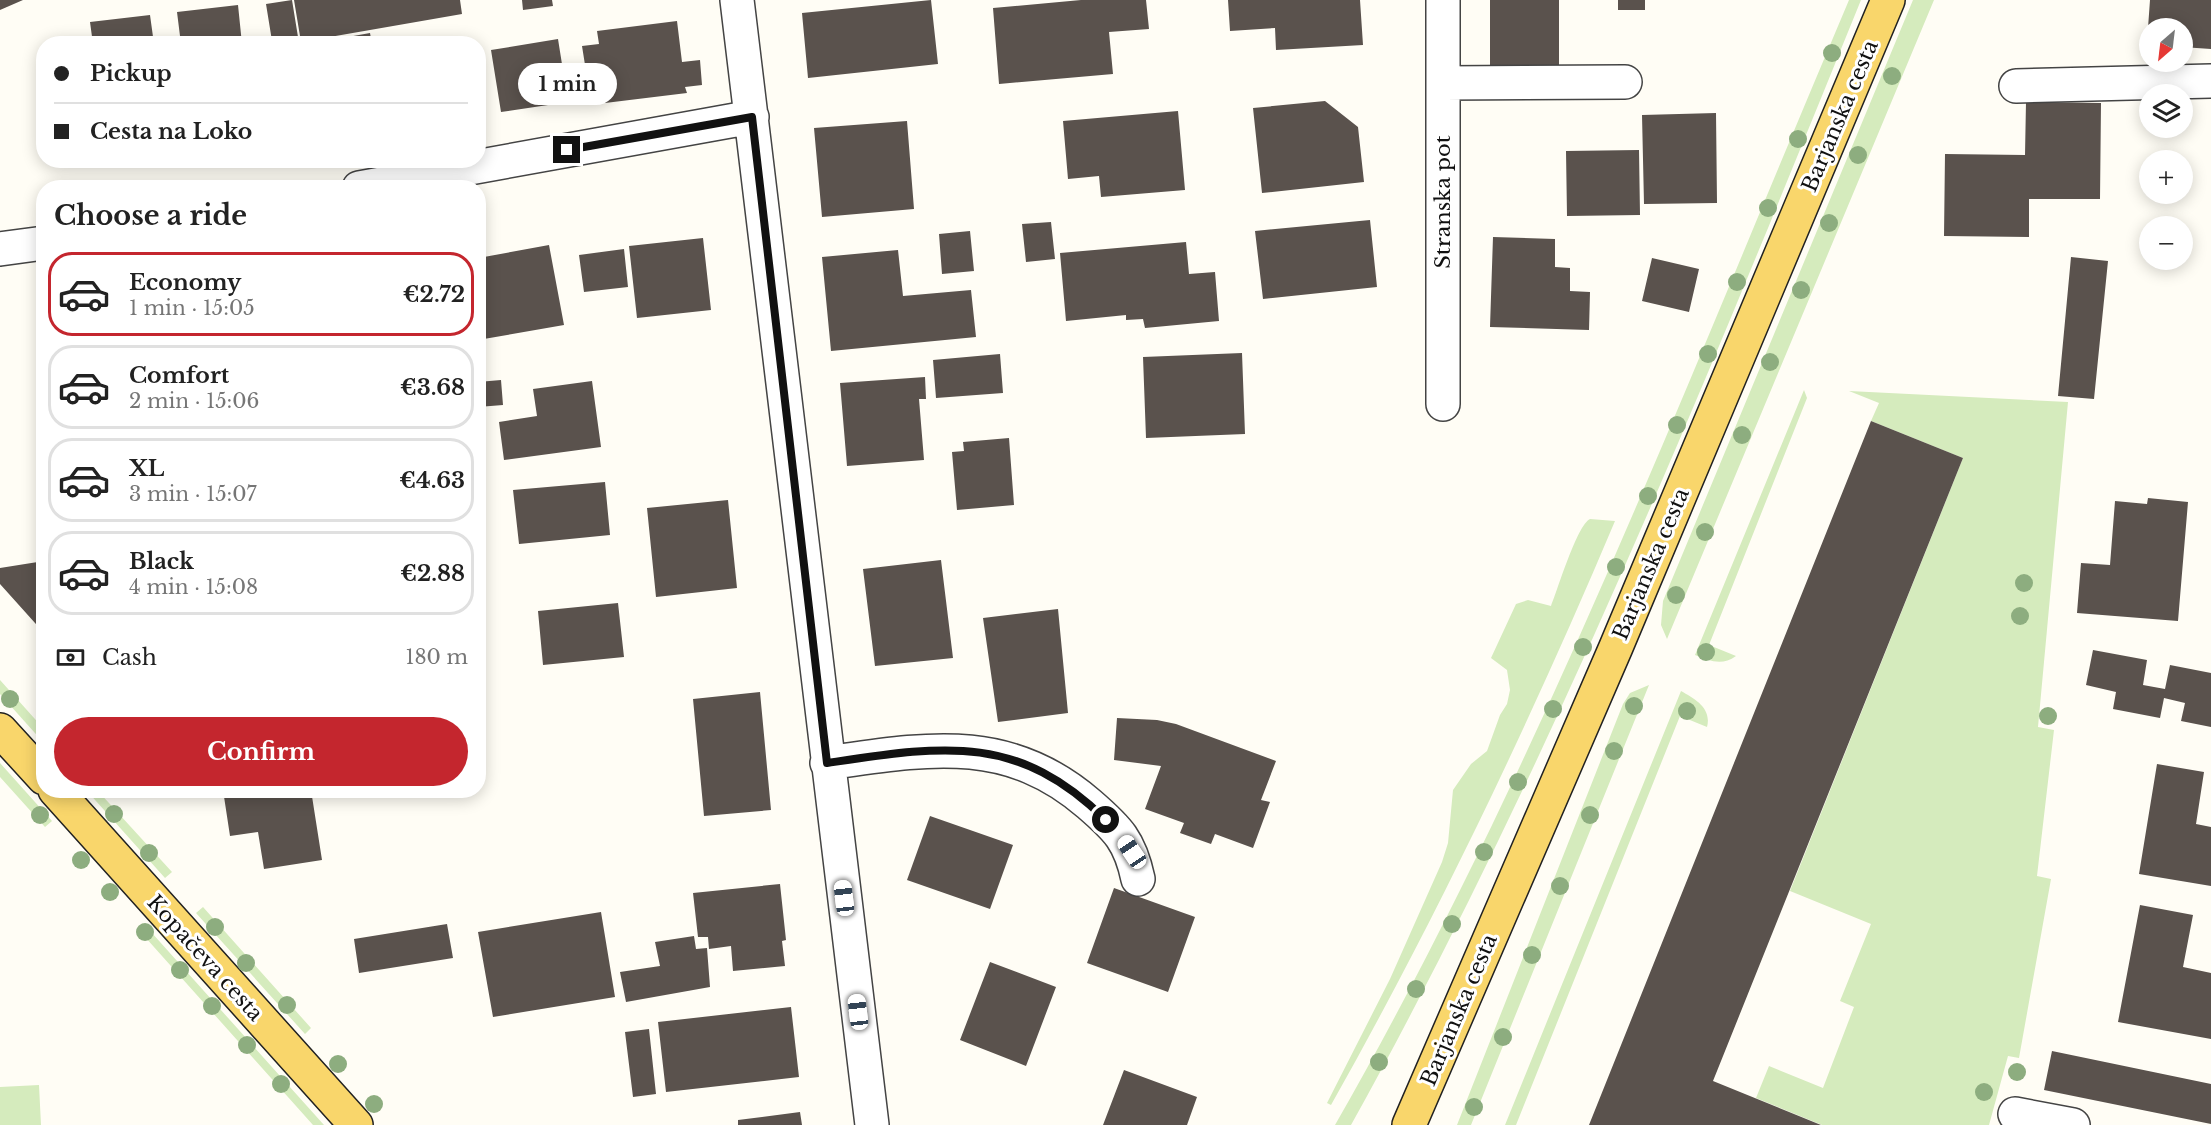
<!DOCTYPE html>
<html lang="en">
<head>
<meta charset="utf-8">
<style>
	:root { --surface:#fff; --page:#f6f6f6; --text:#222; --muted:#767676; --line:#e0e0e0; --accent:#c4262e }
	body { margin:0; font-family:"Libre Baskerville",serif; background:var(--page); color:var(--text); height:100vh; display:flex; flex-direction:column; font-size:22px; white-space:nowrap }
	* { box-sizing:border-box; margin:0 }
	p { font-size:20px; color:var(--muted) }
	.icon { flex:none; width:33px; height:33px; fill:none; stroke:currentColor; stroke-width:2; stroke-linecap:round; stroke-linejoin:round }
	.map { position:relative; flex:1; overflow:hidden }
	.drawer { position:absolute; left:36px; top:180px; width:450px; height:618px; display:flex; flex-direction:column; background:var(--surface); border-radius:24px; box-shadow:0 3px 15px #0003 }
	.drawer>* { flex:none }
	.top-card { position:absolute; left:36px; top:36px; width:450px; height:132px; border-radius:24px; box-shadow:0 3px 15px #0003; display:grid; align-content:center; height:132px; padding:0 18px; background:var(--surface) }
	.needle { width:39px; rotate:208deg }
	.fabs { position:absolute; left:2139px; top:18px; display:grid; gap:12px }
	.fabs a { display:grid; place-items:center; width:54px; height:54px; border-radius:50%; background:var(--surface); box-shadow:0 3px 15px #0003; font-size:30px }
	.end { position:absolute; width:27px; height:27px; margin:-14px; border:8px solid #111; background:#fff; box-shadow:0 0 0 3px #fff }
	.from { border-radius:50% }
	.bubble { position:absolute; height:42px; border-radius:21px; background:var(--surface); box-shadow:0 3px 15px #0003; font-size:20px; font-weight:700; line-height:42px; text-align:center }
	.car { position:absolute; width:18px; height:36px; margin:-18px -9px; border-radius:8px; box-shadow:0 0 4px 2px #0007; background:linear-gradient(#fff 24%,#345 0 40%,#fff 0 76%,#345 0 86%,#fff 0) }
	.top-card b { display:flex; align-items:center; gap:21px; height:57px; font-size:22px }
	.top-card b+b { border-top:2px solid var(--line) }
	.top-card i { width:15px; height:15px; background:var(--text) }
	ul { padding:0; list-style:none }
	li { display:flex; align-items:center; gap:18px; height:84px; margin:0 12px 9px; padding:0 6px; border:3px solid var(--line); border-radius:24px }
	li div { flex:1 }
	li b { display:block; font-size:22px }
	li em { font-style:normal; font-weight:700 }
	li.active { border-color:var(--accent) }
	li>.icon { width:54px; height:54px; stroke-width:1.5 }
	h2 { padding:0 18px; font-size:27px; line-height:72px }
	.pay { display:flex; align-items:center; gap:15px; height:66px; padding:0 18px; font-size:22px }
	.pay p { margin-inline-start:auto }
	.primary-button { display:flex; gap:12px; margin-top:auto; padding:12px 18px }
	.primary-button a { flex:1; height:69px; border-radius:36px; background:var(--accent); color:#fff; font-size:24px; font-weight:700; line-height:69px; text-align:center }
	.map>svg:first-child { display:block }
	.green { fill:#d5ebbd }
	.building { fill:#5a524d }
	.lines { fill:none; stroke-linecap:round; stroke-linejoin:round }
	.minor-casing { stroke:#444; stroke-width:36 }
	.major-casing { stroke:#222; stroke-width:36 }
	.minor { stroke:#fff; stroke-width:33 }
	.major { stroke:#f9d66b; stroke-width:33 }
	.tree { fill:#8dad7f }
	.route { stroke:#111; stroke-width:8 }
	.labels { text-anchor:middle; stroke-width:6; stroke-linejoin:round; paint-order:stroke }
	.street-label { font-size:21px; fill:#111; stroke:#fff }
</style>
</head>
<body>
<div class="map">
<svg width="2211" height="1125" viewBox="0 0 2211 1125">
	<rect width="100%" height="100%" fill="#fffdf5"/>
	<!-- green -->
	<path class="green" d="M 1849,0 L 1861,0 C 1706,381 1551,765 1351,1125 L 1335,1125 C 1540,767 1688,379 1849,0 Z
		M 1913,0 L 1934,0 L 1667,639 L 1661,625 L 1663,601 Z
		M 1804,390 L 1807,398 L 1709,645 L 1736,656 C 1722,666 1710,661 1695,655 Z
		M 1849,391 L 2068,402 L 2038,727 L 2054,730 L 2037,876 L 2051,879 L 2019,1058 L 2008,1056 L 1989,1125 L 1822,1125 L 1756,1098 L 1769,1066 L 1823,1088 L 1854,1007 L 1840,1001 L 1871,924 L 1790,891 L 1963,458 L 1871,421 L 1879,403 Z
		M 1590,519 L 1615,521 C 1531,720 1437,917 1331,1105 L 1327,1103 L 1390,979 L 1442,862 L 1448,843 L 1453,790 L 1471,764 L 1487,751 L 1500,715 L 1507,704 L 1510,690 L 1507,670 L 1491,658 L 1516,604 L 1528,600 L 1551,606 C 1558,589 1577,525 1590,519 Z
		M 0,680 L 43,728 L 43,742 L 0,694 Z
		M 1649,685 L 1471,1125 L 1457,1125 L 1623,704 L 1630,693 Z
		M 1681,691 C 1695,699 1712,708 1707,727 L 1680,716 L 1516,1125 L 1505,1125 Z
		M 0,763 L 52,821 L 45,827 L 0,777 Z
		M 87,791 L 98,791 L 172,872 L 165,878 Z
		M 203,907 L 311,1028 L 305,1034 L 196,913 Z
		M 143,923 L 324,1125 L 313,1125 L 137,928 Z
		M 39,1085 L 41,1125 L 0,1125 L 0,1087 Z"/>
	<!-- building -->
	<path class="building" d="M 0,0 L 23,0 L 0,10 Z
		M 292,0 L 298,37 L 272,41 L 266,4 Z
		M 294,0 L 460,0 L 462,14 L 301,42 Z
		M 522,0 L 552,0 L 553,6 L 523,10 Z
		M 931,0 L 938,64 L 808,78 L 802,13 Z
		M 1081,0 L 1146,0 L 1149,29 L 1109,32 L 1113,74 L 999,84 L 993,8 Z
		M 1228,0 L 1360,0 L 1363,45 L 1276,50 L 1275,28 L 1230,31 Z
		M 1490,0 L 1559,0 L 1559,67 L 1490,66 Z
		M 1618,0 L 1645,0 L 1645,10 L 1618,10 Z
		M 2150,0 L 2211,0 L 2211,49 L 2182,47 L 2182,28 L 2148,28 Z
		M 238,5 L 242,44 L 181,44 L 177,12 Z
		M 150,15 L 154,44 L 93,44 L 90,22 Z
		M 677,21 L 682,62 L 700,60 L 702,85 L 685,87 L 687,93 L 605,103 L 604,88 L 589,90 L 582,46 L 599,44 L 597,31 Z
		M 370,33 L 372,44 L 320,44 L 320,42 Z
		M 558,39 L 568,102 L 501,112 L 491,50 Z
		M 1325,101 L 1358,127 L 1364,182 L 1262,193 L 1253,108 Z
		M 2026,102 L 2101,103 L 2100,199 L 2029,199 L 2029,237 L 1944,236 L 1945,154 L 2025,155 Z
		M 1178,111 L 1185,190 L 1101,197 L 1099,176 L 1068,179 L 1063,121 Z
		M 1716,113 L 1717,203 L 1644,204 L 1642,115 Z
		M 907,121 L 914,209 L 822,217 L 814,128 Z
		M 1639,150 L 1640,215 L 1567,216 L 1566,151 Z
		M 1370,220 L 1377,287 L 1263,299 L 1255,231 Z
		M 1051,222 L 1055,259 L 1026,262 L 1022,224 Z
		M 970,231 L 974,271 L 942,274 L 939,234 Z
		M 480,234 L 484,257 L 549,245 L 564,325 L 478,340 Z
		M 1493,237 L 1555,239 L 1555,267 L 1570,268 L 1570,291 L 1590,292 L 1589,330 L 1490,327 Z
		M 703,238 L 711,310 L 637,318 L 629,246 Z
		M 1186,242 L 1189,274 L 1215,272 L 1219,321 L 1145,328 L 1143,319 L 1126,320 L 1126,315 L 1066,321 L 1060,253 Z
		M 624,249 L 628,287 L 584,292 L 579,255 Z
		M 898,250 L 903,296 L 971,290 L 976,337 L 831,351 L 822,257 Z
		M 2071,257 L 2108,261 L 2094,399 L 2058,396 Z
		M 1652,258 L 1699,269 L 1689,312 L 1642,301 Z
		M 1242,353 L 1245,434 L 1146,438 L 1143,357 Z
		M 1000,354 L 1003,393 L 936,398 L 933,360 Z
		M 925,377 L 926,399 L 919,399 L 924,460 L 847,466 L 840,383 Z
		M 501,380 L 503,405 L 478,407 L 478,382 Z
		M 592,381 L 601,447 L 504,460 L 499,422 L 537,416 L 533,389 Z
		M 1871,421 L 1963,458 L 1713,1081 L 1821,1125 L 1589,1125 Z
		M 1009,438 L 1014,505 L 957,510 L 952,452 L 964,451 L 963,442 Z
		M 605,482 L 610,535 L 519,544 L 513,490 Z
		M 2148,498 L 2188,502 L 2178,621 L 2077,613 L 2081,563 L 2110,565 L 2115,501 L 2147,504 Z
		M 728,500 L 737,588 L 656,597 L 647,508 Z
		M 941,560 L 953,658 L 875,666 L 863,569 Z
		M 44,561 L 44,633 L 0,584 L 0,568 Z
		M 618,603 L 624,657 L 543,665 L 538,611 Z
		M 1058,609 L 1068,713 L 998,722 L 983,618 Z
		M 2093,650 L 2147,660 L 2143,685 L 2165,689 L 2170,665 L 2211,673 L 2211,727 L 2181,721 L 2185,703 L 2164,698 L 2160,718 L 2113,709 L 2116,692 L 2086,685 Z
		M 760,692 L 771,810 L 704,816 L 693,699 Z
		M 1117,718 L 1157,720 L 1176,724 L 1276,761 L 1261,800 L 1270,802 L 1253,848 L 1215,834 L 1211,844 L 1180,833 L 1184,823 L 1145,809 L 1161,766 L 1114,760 Z
		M 2157,764 L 2204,772 L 2196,824 L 2211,827 L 2211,886 L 2139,874 Z
		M 223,790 L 311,790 L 322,860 L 264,869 L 258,832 L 230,836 Z
		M 930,816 L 1013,845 L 990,909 L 907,880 Z
		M 780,884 L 786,940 L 782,941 L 785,966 L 733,971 L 731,946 L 709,949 L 708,937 L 698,937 L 693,893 Z
		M 1114,888 L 1195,917 L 1168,992 L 1087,963 Z
		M 2140,905 L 2193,915 L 2183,967 L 2211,973 L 2211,1039 L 2118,1022 Z
		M 601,912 L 615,997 L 493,1017 L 478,932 Z
		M 447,924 L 453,958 L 359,973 L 354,939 Z
		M 694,936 L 696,949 L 707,948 L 710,987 L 626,1002 L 620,972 L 660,966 L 655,942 Z
		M 990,962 L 1056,987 L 1026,1066 L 960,1040 Z
		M 791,1007 L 799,1077 L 666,1092 L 658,1022 Z
		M 649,1029 L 656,1094 L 633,1097 L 625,1032 Z
		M 2052,1051 L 2211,1084 L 2211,1124 L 2044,1090 Z
		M 1124,1070 L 1197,1097 L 1187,1125 L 1103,1125 Z
		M 800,1112 L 802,1125 L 738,1125 L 738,1120 Z"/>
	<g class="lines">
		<!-- minor casing -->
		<g class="minor-casing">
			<path id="minor" d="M 737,0 L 872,1125
				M 1444,83 L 1625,82
				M 2016,86 L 2211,81
				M 359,188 L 752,117
				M 0,249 L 44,243
				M 1443,404 L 1443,0
				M 827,763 C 926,749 1007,733 1089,804 C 1118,829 1130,841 1138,879
				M 2015,1114 L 2073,1125"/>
		</g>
		<!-- major casing -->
		<g class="major-casing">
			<path id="major" d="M 0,730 L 44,778
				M 55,790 L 356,1125
				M 1409,1125 L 1616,647 L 1888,0"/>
		</g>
		<!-- minor -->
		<use href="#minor" class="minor"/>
		<!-- major -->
		<use href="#major" class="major"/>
	</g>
	<!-- trees -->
	<g class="tree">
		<circle cx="1832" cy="53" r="9"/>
		<circle cx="1892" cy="76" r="9"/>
		<circle cx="1798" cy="139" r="9"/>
		<circle cx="1858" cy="155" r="9"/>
		<circle cx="1768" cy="208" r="9"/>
		<circle cx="1829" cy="223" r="9"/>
		<circle cx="1737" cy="282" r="9"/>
		<circle cx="1801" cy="290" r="9"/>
		<circle cx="1708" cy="354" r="9"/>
		<circle cx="1770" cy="362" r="9"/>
		<circle cx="1677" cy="425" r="9"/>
		<circle cx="1742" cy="435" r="9"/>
		<circle cx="1648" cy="496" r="9"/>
		<circle cx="1705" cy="532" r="9"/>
		<circle cx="1616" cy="567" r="9"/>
		<circle cx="2024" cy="583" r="9"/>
		<circle cx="1676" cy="595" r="9"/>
		<circle cx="2020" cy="616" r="9"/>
		<circle cx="1583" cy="647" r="9"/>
		<circle cx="1706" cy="652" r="9"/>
		<circle cx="10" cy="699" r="9"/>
		<circle cx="1634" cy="706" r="9"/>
		<circle cx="1553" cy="709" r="9"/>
		<circle cx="1687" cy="711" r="9"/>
		<circle cx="2048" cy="716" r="9"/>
		<circle cx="1614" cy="751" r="9"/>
		<circle cx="1518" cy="782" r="9"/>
		<circle cx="114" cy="814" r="9"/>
		<circle cx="40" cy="815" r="9"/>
		<circle cx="1590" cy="815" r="9"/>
		<circle cx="1484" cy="852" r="9"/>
		<circle cx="149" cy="853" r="9"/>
		<circle cx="81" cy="860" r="9"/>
		<circle cx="1560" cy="886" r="9"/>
		<circle cx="110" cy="892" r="9"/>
		<circle cx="1452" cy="924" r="9"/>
		<circle cx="215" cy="927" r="9"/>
		<circle cx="145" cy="932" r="9"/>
		<circle cx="1532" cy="955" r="9"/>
		<circle cx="246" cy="963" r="9"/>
		<circle cx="180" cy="970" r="9"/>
		<circle cx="1416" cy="989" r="9"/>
		<circle cx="287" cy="1005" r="9"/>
		<circle cx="212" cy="1006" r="9"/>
		<circle cx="1503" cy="1037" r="9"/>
		<circle cx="247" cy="1045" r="9"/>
		<circle cx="1379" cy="1062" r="9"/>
		<circle cx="338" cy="1064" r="9"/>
		<circle cx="2017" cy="1072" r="9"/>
		<circle cx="281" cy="1084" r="9"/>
		<circle cx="1984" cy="1092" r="9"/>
		<circle cx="374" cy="1104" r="9"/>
		<circle cx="1474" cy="1107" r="9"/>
	</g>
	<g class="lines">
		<!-- route -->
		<path class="route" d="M 567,150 L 752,117 L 827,763 C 942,746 1017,732 1106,820"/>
	</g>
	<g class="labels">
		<!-- street labels -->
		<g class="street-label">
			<text transform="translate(1840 116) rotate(-67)" y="7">Barjanska cesta</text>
			<text transform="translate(1443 202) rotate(-90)" y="7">Stranska pot</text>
			<text transform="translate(1651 564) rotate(-67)" y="7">Barjanska cesta</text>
			<text transform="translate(205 958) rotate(48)" y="7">Kopačeva cesta</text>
			<text transform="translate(1459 1010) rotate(-67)" y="7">Barjanska cesta</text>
		</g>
	</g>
</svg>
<div class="fabs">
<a><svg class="needle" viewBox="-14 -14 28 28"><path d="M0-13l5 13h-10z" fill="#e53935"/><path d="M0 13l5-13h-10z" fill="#767676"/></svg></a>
<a><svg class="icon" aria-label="layers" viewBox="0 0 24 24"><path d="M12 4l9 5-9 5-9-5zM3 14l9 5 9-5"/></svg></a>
<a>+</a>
<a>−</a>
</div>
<i class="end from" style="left:1106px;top:820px"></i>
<i class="end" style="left:567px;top:150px"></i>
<div class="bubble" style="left:518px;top:63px;width:99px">1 min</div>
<i class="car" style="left:1132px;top:852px;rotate:326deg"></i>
<i class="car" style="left:844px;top:898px;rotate:353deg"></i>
<i class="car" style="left:858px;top:1012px;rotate:353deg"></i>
<div class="top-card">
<b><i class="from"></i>Pickup</b>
<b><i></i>Cesta na Loko</b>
</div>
<section class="drawer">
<h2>Choose a ride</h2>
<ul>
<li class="active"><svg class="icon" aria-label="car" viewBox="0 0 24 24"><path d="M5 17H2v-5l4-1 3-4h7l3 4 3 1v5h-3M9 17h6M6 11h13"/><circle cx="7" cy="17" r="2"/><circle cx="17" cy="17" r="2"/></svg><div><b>Economy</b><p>1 min · 15:05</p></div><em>€2.72</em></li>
<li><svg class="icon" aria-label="car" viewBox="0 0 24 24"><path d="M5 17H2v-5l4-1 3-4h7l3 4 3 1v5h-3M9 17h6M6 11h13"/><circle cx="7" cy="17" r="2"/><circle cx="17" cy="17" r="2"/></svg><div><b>Comfort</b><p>2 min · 15:06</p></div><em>€3.68</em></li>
<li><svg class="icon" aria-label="car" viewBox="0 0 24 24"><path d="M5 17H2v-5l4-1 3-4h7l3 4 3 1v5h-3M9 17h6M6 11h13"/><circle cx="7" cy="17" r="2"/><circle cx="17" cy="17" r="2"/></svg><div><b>XL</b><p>3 min · 15:07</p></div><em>€4.63</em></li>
<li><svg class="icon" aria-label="car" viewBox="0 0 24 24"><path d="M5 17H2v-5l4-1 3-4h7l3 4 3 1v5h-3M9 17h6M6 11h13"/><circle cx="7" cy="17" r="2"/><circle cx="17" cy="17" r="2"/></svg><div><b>Black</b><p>4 min · 15:08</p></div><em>€2.88</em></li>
</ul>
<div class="pay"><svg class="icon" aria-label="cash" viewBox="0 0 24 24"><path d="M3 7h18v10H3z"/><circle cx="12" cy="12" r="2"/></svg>Cash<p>180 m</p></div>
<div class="primary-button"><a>Confirm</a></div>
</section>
</div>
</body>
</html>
